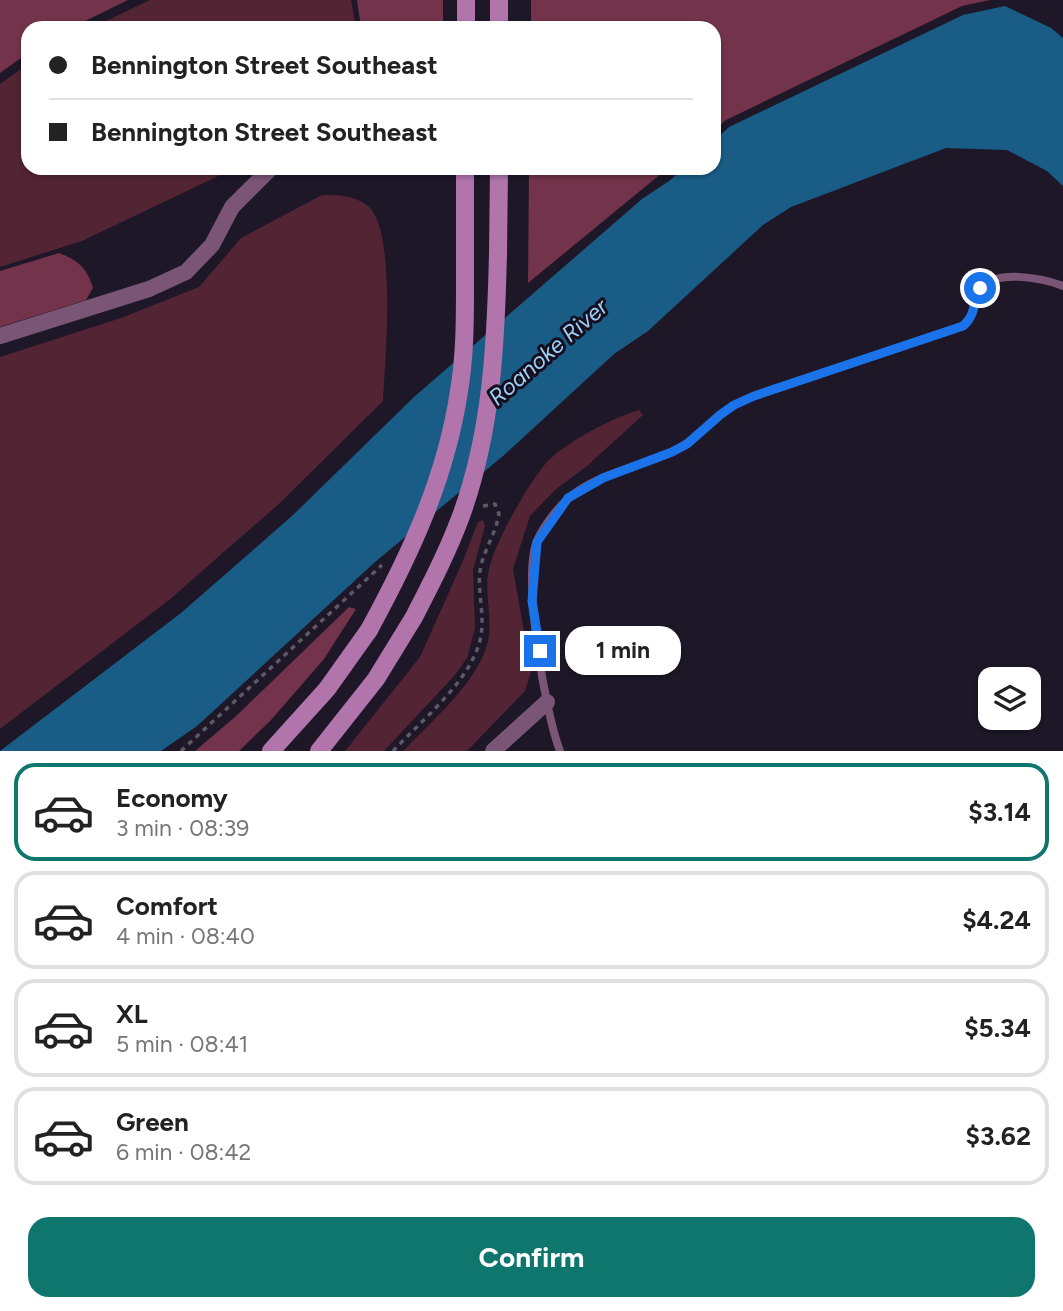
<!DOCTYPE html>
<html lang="en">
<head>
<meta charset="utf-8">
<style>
	:root { --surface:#fff; --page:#f6f6f6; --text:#222; --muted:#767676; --line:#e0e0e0; --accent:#0f766e }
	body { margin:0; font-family:Figtree,sans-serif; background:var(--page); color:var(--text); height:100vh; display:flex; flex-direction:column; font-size:26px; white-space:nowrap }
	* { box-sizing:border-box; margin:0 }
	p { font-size:23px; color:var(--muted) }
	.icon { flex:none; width:38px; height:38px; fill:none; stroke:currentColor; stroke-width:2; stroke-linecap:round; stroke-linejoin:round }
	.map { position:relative; height:751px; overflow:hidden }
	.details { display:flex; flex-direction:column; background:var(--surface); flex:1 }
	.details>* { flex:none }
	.top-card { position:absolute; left:21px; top:21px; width:700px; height:154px; border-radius:21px; box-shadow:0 2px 5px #0004; display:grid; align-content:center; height:154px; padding:0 28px; background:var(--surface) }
	.buttons { position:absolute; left:978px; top:667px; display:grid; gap:14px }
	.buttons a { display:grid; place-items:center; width:63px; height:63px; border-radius:14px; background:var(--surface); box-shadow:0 2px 5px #0004; font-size:35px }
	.end { position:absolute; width:32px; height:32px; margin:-16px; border:9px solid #1a73e8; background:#fff; box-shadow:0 0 0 4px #fff }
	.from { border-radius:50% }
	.bubble { position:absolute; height:49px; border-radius:21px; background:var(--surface); box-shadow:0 2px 5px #0004; font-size:23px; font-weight:700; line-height:49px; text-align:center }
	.top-card b { display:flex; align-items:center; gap:24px; height:66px; font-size:26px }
	.top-card b+b { border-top:2px solid var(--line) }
	.top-card i { width:18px; height:18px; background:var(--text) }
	ul { padding:12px 0 0; list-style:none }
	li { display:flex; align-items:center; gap:21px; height:98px; margin:0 14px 10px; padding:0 14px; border:4px solid var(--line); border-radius:21px }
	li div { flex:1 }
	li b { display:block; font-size:26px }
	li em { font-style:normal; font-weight:700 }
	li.current { border-color:var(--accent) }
	li>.icon { width:63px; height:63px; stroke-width:1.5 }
	.primary-button { display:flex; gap:14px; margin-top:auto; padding:14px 28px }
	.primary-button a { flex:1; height:80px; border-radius:21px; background:var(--accent); color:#fff; font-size:28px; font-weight:700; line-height:80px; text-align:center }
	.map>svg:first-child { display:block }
	.green { fill:#532434 }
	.forest { fill:#73334a }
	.water { fill:#195d86 }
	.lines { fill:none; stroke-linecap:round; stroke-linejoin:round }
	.path { stroke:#5e5968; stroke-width:3.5; stroke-dasharray:5 5; stroke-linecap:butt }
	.service { stroke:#7a5576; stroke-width:8 }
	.minor { stroke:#7a5576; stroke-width:16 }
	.secondary { stroke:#b175ac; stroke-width:18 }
	.secondary-bridge { stroke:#b175ac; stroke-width:18 }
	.route { stroke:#1a73e8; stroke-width:9 }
	.labels { text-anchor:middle; stroke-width:6; stroke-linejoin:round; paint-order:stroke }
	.water-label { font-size:23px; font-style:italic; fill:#9dd0f4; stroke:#140e1e }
</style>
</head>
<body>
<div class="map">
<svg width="1063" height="751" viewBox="0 0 1063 751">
	<rect width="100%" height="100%" fill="#1d1728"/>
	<!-- green -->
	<path class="green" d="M 150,0 L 351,0 L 356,28 L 91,28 Z
		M 28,64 L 28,168 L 235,168 L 82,241 L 0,267 L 0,84 Z
		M 322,195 C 339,195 354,195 368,206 C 397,231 385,362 383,401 L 281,502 L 169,600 L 0,729 L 0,357 L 121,318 L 199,287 L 241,238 Z
		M 639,410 L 643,415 L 587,466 L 555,490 L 530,516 L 513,569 L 531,671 L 525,691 L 467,751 L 403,751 C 430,723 474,685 486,648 C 495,622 483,595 489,569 C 495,542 529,482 547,462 C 566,442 614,417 639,410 Z
		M 483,520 L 485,526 L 473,570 L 475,628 L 467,658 L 455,675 L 384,751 L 345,751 L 420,657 L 462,563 L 478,522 Z"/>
	<!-- forest -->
	<path class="forest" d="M 0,0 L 128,0 L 71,28 L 28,28 L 28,53 L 0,73 Z
		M 357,0 L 443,0 L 443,28 L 361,28 Z
		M 531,0 L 990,0 L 962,6 L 726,120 L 714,130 L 714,28 L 531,28 Z
		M 529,168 L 668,168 L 528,283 Z
		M 59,253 C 78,260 87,268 93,288 L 86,300 L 0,327 L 0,271 Z
		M 349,607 L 356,609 L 324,659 L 271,720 L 239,751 L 195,751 L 235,717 Z"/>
	<!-- water -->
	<path class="water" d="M 1005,6 L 1051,28 L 1063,38 L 1063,186 L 1047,171 L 1007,150 L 946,148 L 791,207 L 763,225 L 648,331 L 614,354 L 503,456 L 375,562 L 197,726 L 161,751 L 0,751 L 181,613 L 293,515 L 414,397 L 642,199 L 669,181 L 684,168 L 714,168 L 714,141 L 729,127 L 963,15 Z"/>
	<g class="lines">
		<!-- path -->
		<path class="path" d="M 181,751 L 382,565
			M 393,751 C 422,720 473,679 481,636 C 485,612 476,588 481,565 C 486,547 496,532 499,514 L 495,504 L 483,506"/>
		<!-- service -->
		<path class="service" d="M 560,751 C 545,713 522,577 537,541 C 543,527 557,508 569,498 C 599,472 641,468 676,450 C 694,441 706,426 721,414 C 731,406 742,401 754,396 L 963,326 C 978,313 970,305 979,291 C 992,268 1043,278 1063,286"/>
		<!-- minor -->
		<path class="minor" d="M 0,336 L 149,289 L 186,272 L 212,245 L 232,207 L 271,168
			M 493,751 L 547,702"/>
		<!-- secondary -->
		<path class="secondary" d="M 466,28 L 466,0
			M 499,28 L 499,0
			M 498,253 L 499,168
			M 465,284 L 465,168
			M 271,751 L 327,689 L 369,630
			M 319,751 L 376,679 L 414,617"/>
		<!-- secondary-bridge -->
		<path class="secondary-bridge" d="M 414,617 C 431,584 448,551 461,516 C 492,431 496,342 498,253
			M 369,630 C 411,553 446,478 459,391 C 465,356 465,320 465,284"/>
	</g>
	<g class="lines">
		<!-- route -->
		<path class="route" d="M 540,651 L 532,601 L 537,542 L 568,498 L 603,478 L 672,452 L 687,444 L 720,415 L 734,405 L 754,396 L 963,326 C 976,315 973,302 980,288"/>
	</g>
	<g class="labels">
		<!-- water labels -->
		<g class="water-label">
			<text transform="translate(548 352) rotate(-41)" y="8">Roanoke River</text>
		</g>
	</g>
</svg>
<div class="buttons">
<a><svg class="icon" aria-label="layers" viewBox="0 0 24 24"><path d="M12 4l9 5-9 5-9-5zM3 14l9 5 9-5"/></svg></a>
</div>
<i class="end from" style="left:980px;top:288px"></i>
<i class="end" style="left:540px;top:651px"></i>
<div class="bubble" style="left:565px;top:626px;width:116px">1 min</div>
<div class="top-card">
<b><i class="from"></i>Bennington Street Southeast</b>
<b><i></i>Bennington Street Southeast</b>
</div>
</div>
<section class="details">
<ul>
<li class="current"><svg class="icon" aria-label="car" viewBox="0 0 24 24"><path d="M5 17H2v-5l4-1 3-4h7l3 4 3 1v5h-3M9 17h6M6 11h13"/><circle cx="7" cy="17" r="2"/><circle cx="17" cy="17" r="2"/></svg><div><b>Economy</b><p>3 min · 08:39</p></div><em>$3.14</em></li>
<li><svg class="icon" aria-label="car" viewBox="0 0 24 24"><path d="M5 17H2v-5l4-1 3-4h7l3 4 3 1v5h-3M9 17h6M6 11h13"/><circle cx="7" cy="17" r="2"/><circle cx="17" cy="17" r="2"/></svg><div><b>Comfort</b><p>4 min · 08:40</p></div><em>$4.24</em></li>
<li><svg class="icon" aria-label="car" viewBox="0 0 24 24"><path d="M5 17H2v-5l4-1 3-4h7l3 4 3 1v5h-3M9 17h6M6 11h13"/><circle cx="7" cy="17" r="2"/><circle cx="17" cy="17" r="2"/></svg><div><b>XL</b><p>5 min · 08:41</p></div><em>$5.34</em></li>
<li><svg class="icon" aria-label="car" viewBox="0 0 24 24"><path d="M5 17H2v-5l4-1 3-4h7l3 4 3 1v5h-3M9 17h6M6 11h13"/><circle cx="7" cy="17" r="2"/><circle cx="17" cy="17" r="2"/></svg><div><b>Green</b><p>6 min · 08:42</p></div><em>$3.62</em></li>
</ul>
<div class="primary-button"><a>Confirm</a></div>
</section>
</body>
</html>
